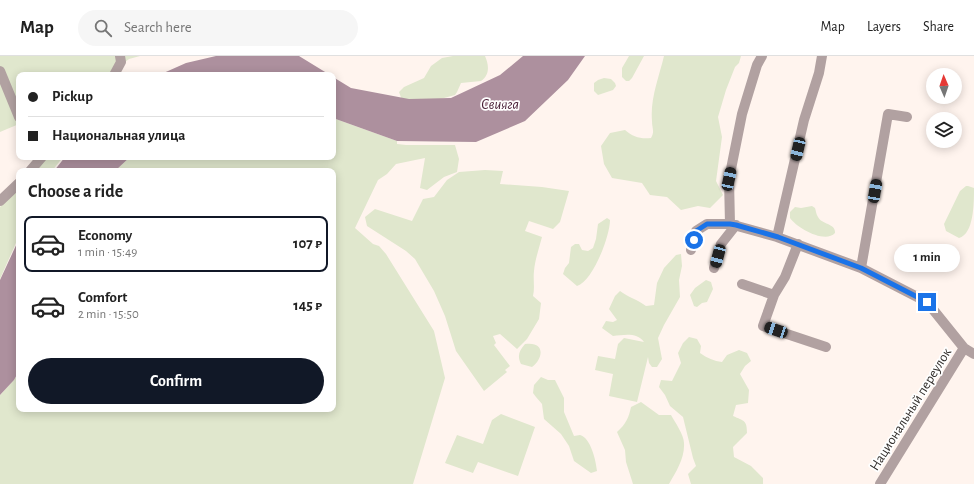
<!DOCTYPE html>
<html lang="en">
<head>
<meta charset="utf-8">
<style>
	:root { --surface:#fff; --page:#f6f6f6; --text:#222; --muted:#767676; --line:#e0e0e0; --accent:#111827 }
	body { margin:0; font-family:"Alegreya Sans",sans-serif; background:var(--page); color:var(--text); height:100vh; display:flex; flex-direction:column; font-size:15px; white-space:nowrap }
	* { box-sizing:border-box; margin:0 }
	p { font-size:13px; color:var(--muted) }
	.icon { flex:none; width:22px; height:22px; fill:none; stroke:currentColor; stroke-width:2; stroke-linecap:round; stroke-linejoin:round }
	.map { position:relative; flex:1; overflow:hidden }
	.side { position:absolute; left:16px; top:112px; width:320px; height:244px; display:flex; flex-direction:column; background:var(--surface); border-radius:8px; box-shadow:0 2px 10px #0003 }
	.side>* { flex:none }
	.guide { position:absolute; left:16px; top:16px; width:320px; height:88px; border-radius:8px; box-shadow:0 2px 10px #0003; display:grid; align-content:center; height:88px; padding:0 12px; background:var(--surface) }
	.needle { width:26px; rotate:358deg }
	.fabs { position:absolute; left:926px; top:12px; display:grid; gap:8px }
	.fabs a { display:grid; place-items:center; width:36px; height:36px; border-radius:50%; background:var(--surface); box-shadow:0 2px 10px #0003; font-size:20px }
	.end { position:absolute; width:18px; height:18px; margin:-9px; border:5px solid #1a73e8; background:#fff; box-shadow:0 0 0 2px #fff }
	.from { border-radius:50% }
	.bubble { position:absolute; height:28px; border-radius:14px; background:var(--surface); box-shadow:0 2px 10px #0003; font-size:13px; font-weight:700; line-height:28px; text-align:center }
	.car { position:absolute; width:12px; height:24px; margin:-12px -6px; border-radius:5px; box-shadow:0 0 3px 1px #0007; background:linear-gradient(#222 24%,#8ab4d8 0 40%,#222 0 76%,#8ab4d8 0 86%,#222 0) }
	.guide b { display:flex; align-items:center; gap:14px; height:38px; font-size:15px }
	.guide b+b { border-top:1px solid var(--line) }
	.guide i { width:10px; height:10px; background:var(--text) }
	ul { padding:0; list-style:none }
	li { display:flex; align-items:center; gap:12px; height:56px; margin:0 8px 6px; padding:0 4px; border:2px solid transparent; border-radius:8px }
	li div { flex:1 }
	li b { display:block; font-size:15px }
	li em { font-style:normal; font-weight:700 }
	li.selected { border-color:var(--accent) }
	li>.icon { width:36px; height:36px; stroke-width:1.5 }
	h2 { padding:0 12px; font-size:18px; line-height:48px }
	.cta { display:flex; gap:8px; margin-top:auto; padding:8px 12px }
	.cta a { flex:1; height:46px; border-radius:24px; background:var(--accent); color:#fff; font-size:16px; font-weight:700; line-height:46px; text-align:center }
	header { display:flex; align-items:center; gap:24px; box-sizing:border-box; height:56px; padding:0 20px; background:var(--surface); border-bottom:1px solid var(--line) }
	header strong { font-size:19px }
	nav { display:flex; gap:22px; margin-inline-start:auto; font-size:14px }
	.search { width:280px; height:36px; background:var(--page); display:flex; align-items:center; gap:10px; box-sizing:border-box; padding:0 14px; border-radius:22px; color:var(--muted); font-size:15px }
	.map>svg:first-child { display:block }
	.green { fill:#e0e7cd }
	.water { fill:#ad909e }
	.lines { fill:none; stroke-linecap:round; stroke-linejoin:round }
	.minor { stroke:#b1a1a1; stroke-width:10 }
	.route { stroke:#1a73e8; stroke-width:5 }
	.labels { text-anchor:middle; stroke-width:3.5; stroke-linejoin:round; paint-order:stroke }
	.street-label { font-size:14px; fill:#332f2c; stroke:#fff }
	.water-label { font-size:15px; font-style:italic; fill:#471d35; stroke:#fff }
</style>
</head>
<body>
<header>
<strong>Map</strong>
<div class="search"><svg class="icon" aria-label="search" viewBox="0 0 24 24"><circle cx="10" cy="10" r="6"/><path d="M15 15l6 6"/></svg>Search here</div>
<nav><a>Map</a><a>Layers</a><a>Share</a></nav>
</header>
<div class="map">
<svg width="974" height="428" viewBox="0 0 974 428">
	<rect width="100%" height="100%" fill="#fff4ee"/>
	<!-- green -->
	<path class="green" d="M 0,0 L 140,0 L 129,3 L 108,19 L 19,19 L 19,68 L 0,76 Z
		M 453,0 L 485,0 C 489,9 490,19 481,25 L 461,27 L 457,36 L 455,39 L 433,45 L 402,44 L 399,36 L 404,31 L 424,22 L 431,10 L 442,2 Z
		M 629,0 L 644,0 L 632,22 L 629,25 L 626,25 L 622,21 L 622,12 Z
		M 664,0 L 741,0 L 739,7 L 735,11 L 726,34 L 718,61 L 722,81 L 716,125 L 723,139 L 710,152 L 698,150 L 681,154 L 667,141 L 650,139 L 642,127 L 612,122 L 604,108 L 601,90 L 610,77 L 625,74 C 633,81 640,83 651,82 C 655,75 652,73 652,65 C 650,43 659,21 664,0 Z
		M 604,22 L 611,23 L 615,27 L 616,30 L 613,34 L 598,39 L 594,35 L 594,27 L 598,24 Z
		M 333,62 L 397,85 L 397,88 L 406,89 L 455,89 L 459,103 L 457,116 L 444,121 L 427,134 L 420,132 L 425,102 L 396,108 L 387,118 L 378,124 L 355,172 L 373,188 L 379,190 L 386,198 L 434,275 L 445,322 L 413,428 L 0,428 L 0,339 L 14,324 L 19,315 L 19,353 L 333,353 L 333,115 L 115,115 L 130,101 L 333,101 Z
		M 46,101 L 63,101 L 52,115 L 34,115 Z
		M 485,114 L 503,115 L 500,128 L 542,131 L 569,135 L 560,166 L 553,173 L 529,165 L 525,175 L 542,181 C 539,192 535,204 534,215 C 533,224 535,232 533,240 L 541,247 L 539,263 L 527,283 L 517,293 L 500,278 L 493,280 L 496,287 L 494,289 L 510,310 L 505,314 L 507,316 L 484,335 L 456,295 L 445,260 L 434,235 L 415,203 L 406,195 L 367,170 L 365,161 L 375,153 L 412,165 L 423,143 L 434,141 L 447,124 L 459,116 Z
		M 19,130 L 19,180 L 0,223 L 0,151 Z
		M 966,130 L 968,130 L 974,132 C 974,147 974,178 959,182 L 946,175 L 944,168 L 960,135 Z
		M 812,150 L 815,152 C 816,155 816,158 818,161 C 822,169 836,167 835,177 C 825,188 797,172 790,162 L 790,156 L 795,151 L 801,152 Z
		M 607,162 L 610,164 C 610,180 593,225 577,230 L 563,218 L 565,212 L 569,207 L 571,191 L 575,188 L 579,188 L 582,194 L 588,195 L 593,192 L 596,183 L 598,168 Z
		M 681,198 L 682,210 L 679,224 L 680,241 L 664,269 L 658,282 L 662,303 L 657,311 L 652,311 L 649,307 L 648,301 L 637,346 L 609,340 L 613,318 L 595,314 L 598,300 L 615,303 L 618,288 L 624,282 L 644,286 C 637,276 624,279 613,280 L 602,272 L 606,265 L 613,266 L 617,264 L 609,253 L 615,240 L 620,235 C 629,242 637,243 646,250 L 654,249 L 657,227 L 664,212 L 676,199 Z
		M 706,224 L 711,226 L 713,233 L 707,246 L 702,247 L 697,251 L 694,250 L 690,239 L 695,232 Z
		M 689,281 L 697,283 L 701,290 L 700,297 C 707,302 714,305 722,306 L 727,299 L 739,294 L 747,297 L 751,305 L 745,310 L 740,318 L 749,334 L 748,347 L 736,349 L 733,360 C 744,365 747,364 747,377 L 733,391 L 734,401 L 751,410 L 763,422 L 763,428 L 691,428 L 688,418 L 696,410 L 693,402 L 683,361 L 670,350 L 665,339 L 659,331 L 661,324 L 672,325 L 681,307 L 678,297 L 683,287 Z
		M 525,288 C 545,285 544,302 532,311 L 521,308 C 517,300 519,295 525,288 Z
		M 541,321 L 548,324 L 555,324 L 564,342 L 564,356 L 574,380 C 576,380 578,379 580,379 C 591,382 596,405 597,415 L 591,417 L 574,405 L 569,390 L 561,378 L 544,363 L 542,348 L 536,341 L 533,337 L 534,329 Z
		M 641,346 L 659,359 L 671,359 C 675,366 684,379 684,387 C 685,402 676,416 669,428 L 633,428 L 626,406 L 625,394 L 617,376 C 626,368 629,361 631,351 Z
		M 501,358 L 535,371 L 518,420 L 478,406 L 473,417 L 445,407 L 457,379 L 483,388 L 492,364 Z"/>
	<!-- water -->
	<path class="water" d="M 216,0 L 299,0 L 330,19 L 159,19 L 186,7 Z
		M 523,0 L 585,0 L 568,24 L 525,65 L 476,86 L 397,85 L 333,62 L 333,21 L 351,32 L 409,43 L 451,42 L 500,19 Z
		M 65,101 L 130,101 L 115,115 L 54,115 Z
		M 19,183 L 19,315 L 14,324 L 0,339 L 0,224 Z"/>
	<g class="lines">
		<!-- minor -->
		<path class="minor" d="M 0,15 L 19,61
			M 114,19 L 121,6 L 120,0
			M 30,115 L 42,101
			M 0,145 L 19,127
			M 730,168 L 729,123 L 742,58 L 757,9 L 762,0
			M 777,181 L 804,64 L 819,17 L 822,0
			M 691,194 L 696,175 L 707,168 L 730,168 L 777,181 L 861,212 L 927,246 L 964,292 L 974,298
			M 714,212 L 721,188 L 736,169
			M 861,212 L 888,58 L 907,61
			M 742,228 L 774,239 L 785,221 L 798,188
			M 774,239 L 763,270 L 826,291
			M 880,428 L 964,292"/>
	</g>
	<g class="lines">
		<!-- route -->
		<path class="route" d="M 694,184 L 696,175 L 707,168 L 730,168 L 736,169 L 778,181 L 861,212 L 927,246"/>
	</g>
	<g class="labels">
		<!-- street labels -->
		<g class="street-label">
			<text transform="translate(910 353) rotate(-58)" y="5">Национальный переулок</text>
		</g>
		<!-- water labels -->
		<g class="water-label">
			<text x="500" y="53">Свияга</text>
		</g>
	</g>
</svg>
<div class="fabs">
<a><svg class="needle" viewBox="-14 -14 28 28"><path d="M0-13l5 13h-10z" fill="#e53935"/><path d="M0 13l5-13h-10z" fill="#767676"/></svg></a>
<a><svg class="icon" aria-label="layers" viewBox="0 0 24 24"><path d="M12 4l9 5-9 5-9-5zM3 14l9 5 9-5"/></svg></a>
</div>
<i class="end from" style="left:694px;top:184px"></i>
<i class="end" style="left:927px;top:246px"></i>
<div class="bubble" style="left:894px;top:188px;width:66px">1 min</div>
<i class="car" style="left:798px;top:93px;rotate:193deg"></i>
<i class="car" style="left:729px;top:123px;rotate:12deg"></i>
<i class="car" style="left:875px;top:135px;rotate:10deg"></i>
<i class="car" style="left:718px;top:200px;rotate:195deg"></i>
<i class="car" style="left:776px;top:274px;rotate:289deg"></i>
<div class="guide">
<b><i class="from"></i>Pickup</b>
<b><i></i>Национальная улица</b>
</div>
<section class="side">
<h2>Choose a ride</h2>
<ul>
<li class="selected"><svg class="icon" aria-label="car" viewBox="0 0 24 24"><path d="M5 17H2v-5l4-1 3-4h7l3 4 3 1v5h-3M9 17h6M6 11h13"/><circle cx="7" cy="17" r="2"/><circle cx="17" cy="17" r="2"/></svg><div><b>Economy</b><p>1 min · 15:49</p></div><em>107 ₽</em></li>
<li><svg class="icon" aria-label="car" viewBox="0 0 24 24"><path d="M5 17H2v-5l4-1 3-4h7l3 4 3 1v5h-3M9 17h6M6 11h13"/><circle cx="7" cy="17" r="2"/><circle cx="17" cy="17" r="2"/></svg><div><b>Comfort</b><p>2 min · 15:50</p></div><em>145 ₽</em></li>
</ul>
<div class="cta"><a>Confirm</a></div>
</section>
</div>
</body>
</html>
